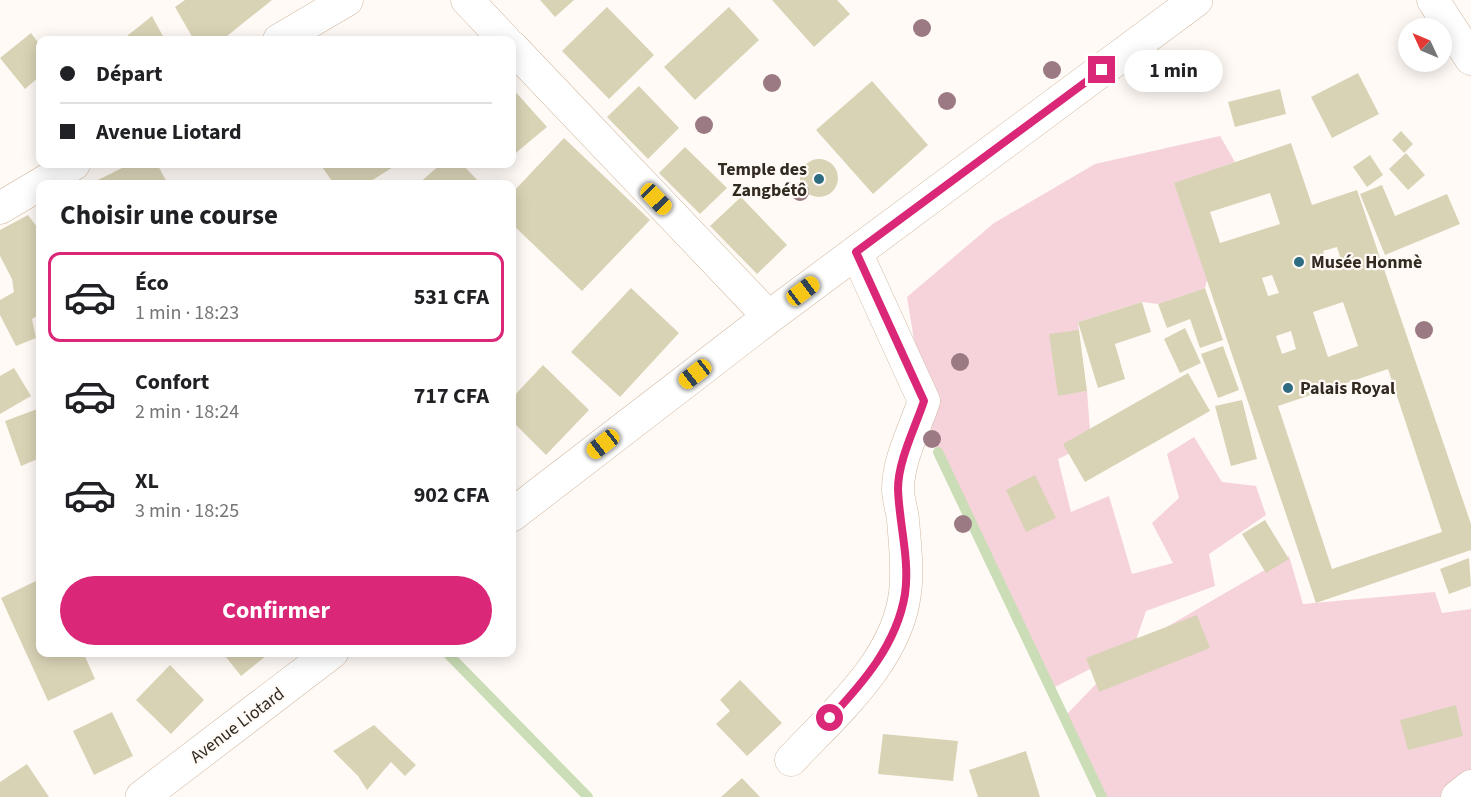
<!DOCTYPE html>
<html lang="fr">
<head>
<meta charset="utf-8">
<style>
	:root { --surface:#fff; --page:#f2f2f2; --text:#202124; --muted:#757577; --line:#e0e0e0; --accent:#db2777 }
	body { margin:0; font-family:"Source Sans 3",sans-serif; background:var(--page); color:var(--text); height:100vh; display:flex; flex-direction:column; font-size:22px; white-space:nowrap }
	* { box-sizing:border-box; margin:0 }
	p { font-size:20px; color:var(--muted) }
	.icon { flex:none; width:33px; height:33px; fill:none; stroke:currentColor; stroke-width:2; stroke-linecap:round; stroke-linejoin:round }
	.map { position:relative; flex:1; overflow:hidden }
	.panel { position:absolute; left:36px; top:180px; width:480px; height:477px; display:flex; flex-direction:column; background:var(--surface); border-radius:12px; box-shadow:0 3px 15px #0003 }
	.panel>* { flex:none }
	.hud { position:absolute; left:36px; top:36px; width:480px; height:132px; border-radius:12px; box-shadow:0 3px 15px #0003; display:grid; align-content:center; height:132px; padding:0 24px; background:var(--surface) }
	.needle { width:39px; rotate:314deg }
	.buttons { position:absolute; left:1398px; top:18px; display:grid; gap:12px }
	.buttons a { display:grid; place-items:center; width:54px; height:54px; border-radius:50%; background:var(--surface); box-shadow:0 3px 15px #0003; font-size:30px }
	.end { position:absolute; width:27px; height:27px; margin:-14px; border:8px solid #db2777; background:#fff; box-shadow:0 0 0 3px #fff }
	.from { border-radius:50% }
	.bubble { position:absolute; height:42px; border-radius:21px; background:var(--surface); box-shadow:0 3px 15px #0003; font-size:20px; font-weight:700; line-height:42px; text-align:center }
	.car { position:absolute; width:18px; height:36px; margin:-18px -9px; border-radius:8px; box-shadow:0 0 4px 2px #0007; background:linear-gradient(#f5c518 24%,#345 0 40%,#f5c518 0 76%,#345 0 86%,#f5c518 0) }
	.hud b { display:flex; align-items:center; gap:21px; height:57px; font-size:22px }
	.hud b+b { border-top:2px solid var(--line) }
	.hud i { width:15px; height:15px; background:var(--text) }
	ul { padding:0; list-style:none }
	li { display:flex; align-items:center; gap:18px; height:90px; margin:0 12px 9px; padding:0 12px; border:3px solid transparent; border-radius:12px }
	li div { flex:1 }
	li b { display:block; font-size:22px }
	li em { font-style:normal; font-weight:700 }
	li.active { border-color:var(--accent) }
	li>.icon { width:54px; height:54px; stroke-width:1.5 }
	h2 { padding:0 24px; font-size:27px; line-height:72px }
	.action { display:flex; gap:12px; margin-top:auto; padding:12px 24px }
	.action a { flex:1; height:69px; border-radius:36px; background:var(--accent); color:#fff; font-size:24px; font-weight:700; line-height:69px; text-align:center }
	.map>svg:first-child { display:block }
	.green { fill:#f6d3db }
	.lines { fill:none; stroke-linecap:round; stroke-linejoin:round }
	.stream { stroke:#caddb6; stroke-width:10 }
	.building { fill:#d9d3b6; fill-rule:evenodd }
	.minor-casing { stroke:#d0b9a3; stroke-width:33 }
	.tertiary-casing { stroke:#d0b9a3; stroke-width:34 }
	.minor { stroke:#fff; stroke-width:32 }
	.tertiary { stroke:#fff; stroke-width:33 }
	.tree { fill:#9b7a83 }
	.route { stroke:#db2777; stroke-width:8 }
	.poi-dot { fill:#2d6c81; stroke:#fffaf5; stroke-width:2 }
	.labels { text-anchor:middle; stroke-width:4.5; stroke-linejoin:round; paint-order:stroke }
	.poi-label { font-size:18px; font-weight:bold; fill:#332b22; stroke:#fffaf5; text-anchor:start }
	.street-label { font-size:18px; fill:#332b22; stroke:#fffaf5 }
</style>
</head>
<body>
<div class="map">
<svg width="1471" height="797" viewBox="0 0 1471 797">
	<rect width="100%" height="100%" fill="#fffaf5"/>
	<!-- green -->
	<path class="green" d="M 1220,136 L 1235,162 L 1175,184 L 1207,280 L 1205,288 L 1158,304 L 1142,302 L 1078,322 L 1079,330 L 1058,395 L 1087,391 L 1091,443 L 1058,459 L 1071,512 L 1109,496 L 1132,574 L 1173,563 L 1152,523 L 1179,498 L 1167,454 L 1194,437 L 1222,482 L 1256,486 L 1266,515 L 1209,554 L 1215,586 L 1146,611 L 1134,646 L 1289,556 L 1303,604 L 1435,592 L 1442,613 L 1471,609 L 1471,786 L 1457,797 L 1102,797 L 1064,717 L 1131,648 L 1051,689 L 938,452 L 924,401 L 907,297 L 994,223 L 1095,164 Z"/>
	<g class="lines">
		<!-- stream -->
		<path class="stream" d="M 938,452 L 1102,797
			M 446,652 L 588,797"/>
	</g>
	<!-- building -->
	<path class="building" d="M 185,0 L 272,0 L 222,40 L 194,40 L 175,7 Z
		M 540,0 L 574,0 L 555,17 Z
		M 772,0 L 837,0 L 850,14 L 814,47 Z
		M 607,7 L 654,55 L 609,99 L 562,51 Z
		M 729,7 L 759,40 L 695,100 L 664,67 Z
		M 152,16 L 165,40 L 122,40 Z
		M 31,33 L 40,45 L 40,76 L 25,89 L 0,58 Z
		M 1358,73 L 1379,114 L 1332,138 L 1311,97 Z
		M 872,81 L 928,145 L 873,194 L 816,130 Z
		M 639,86 L 679,128 L 648,159 L 607,117 Z
		M 512,88 L 547,127 L 512,156 Z
		M 1280,89 L 1286,114 L 1235,127 L 1228,102 Z
		M 1401,131 L 1413,144 L 1404,153 L 1392,140 Z
		M 564,138 L 650,220 L 582,291 L 512,224 L 512,193 Z
		M 1291,143 L 1312,205 L 1357,190 L 1471,524 L 1471,550 L 1316,603 L 1174,183 ZM 1270,193 L 1280,224 L 1220,243 L 1210,212 ZM 1337,247 L 1341,260 L 1328,265 L 1323,251 ZM 1272,275 L 1279,293 L 1268,296 L 1262,278 ZM 1343,302 L 1358,346 L 1328,357 L 1313,312 ZM 1291,331 L 1296,349 L 1282,354 L 1276,336 ZM 1388,369 L 1442,532 L 1332,569 L 1278,406 Z
		M 685,147 L 727,188 L 700,214 L 659,173 Z
		M 1406,153 L 1425,175 L 1408,190 L 1389,169 Z
		M 1370,155 L 1383,175 L 1367,187 L 1353,167 Z
		M800 178a19 19 0 1 1 38 0a19 19 0 1 1-38 0Z
		M 130,164 L 157,164 L 168,184 L 98,184 L 96,181 Z
		M 320,164 L 398,164 L 366,184 L 334,184 Z
		M 441,164 L 462,164 L 481,184 L 418,184 Z
		M 1382,185 L 1395,216 L 1447,194 L 1460,224 L 1385,255 L 1360,194 Z
		M 741,197 L 787,245 L 757,274 L 710,226 Z
		M 28,215 L 40,231 L 40,314 L 32,319 L 36,338 L 16,346 L 0,315 L 0,300 L 14,292 L 12,279 L 0,256 L 0,230 Z
		M 631,288 L 679,333 L 620,397 L 571,352 Z
		M 1205,288 L 1223,340 L 1200,348 L 1190,319 L 1167,328 L 1158,304 Z
		M 1142,302 L 1151,332 L 1115,344 L 1125,379 L 1098,388 L 1078,322 Z
		M 1185,328 L 1201,363 L 1180,373 L 1164,339 Z
		M 1079,330 L 1087,391 L 1058,396 L 1049,334 Z
		M 1223,346 L 1239,390 L 1218,398 L 1201,354 Z
		M 543,365 L 589,410 L 546,455 L 512,421 L 512,398 Z
		M 14,368 L 31,396 L 0,414 L 0,376 Z
		M 1188,373 L 1210,411 L 1085,482 L 1063,444 Z
		M 1242,400 L 1257,459 L 1231,466 L 1215,406 Z
		M 40,408 L 40,458 L 21,466 L 5,421 Z
		M 1035,475 L 1056,518 L 1026,532 L 1006,490 Z
		M 1265,520 L 1289,559 L 1266,573 L 1242,534 Z
		M 1469,558 L 1471,586 L 1449,594 L 1440,569 Z
		M 40,579 L 40,652 L 83,652 L 95,679 L 48,701 L 1,598 Z
		M 1197,615 L 1210,648 L 1099,692 L 1086,658 Z
		M 222,652 L 271,652 L 241,676 Z
		M 170,665 L 204,700 L 171,734 L 136,700 Z
		M 740,680 L 782,723 L 747,756 L 716,724 L 730,711 L 720,700 Z
		M 1456,705 L 1463,736 L 1408,750 L 1400,720 Z
		M 112,712 L 133,756 L 94,775 L 73,731 Z
		M 374,725 L 416,765 L 405,776 L 391,762 L 367,790 L 358,776 L 333,751 Z
		M 883,734 L 958,741 L 953,781 L 878,774 Z
		M 1026,751 L 1040,797 L 978,797 L 969,770 Z
		M 27,764 L 49,797 L 0,797 L 0,782 Z
		M 742,778 L 760,797 L 721,797 Z"/>
	<g class="lines">
		<!-- minor casing -->
		<g class="minor-casing">
			<path id="minor" d="M 467,0 L 505,40
				M 1433,0 L 1471,59
				M 279,40 L 347,0
				M 512,47 L 769,317
				M 0,208 L 74,164
				M 791,760 C 834,714 897,661 905,593 C 908,571 905,543 903,520 C 902,510 898,499 898,489 C 898,460 915,428 924,401 L 856,252
				M 1457,797 L 1471,786"/>
		</g>
		<!-- tertiary casing -->
		<g class="tertiary-casing">
			<path id="tertiary" d="M 512,515 L 769,317 L 1196,0
				M 142,797 L 332,652"/>
		</g>
		<!-- minor -->
		<use href="#minor" class="minor"/>
		<!-- tertiary -->
		<use href="#tertiary" class="tertiary"/>
	</g>
	<!-- trees -->
	<g class="tree">
		<circle cx="922" cy="28" r="9"/>
		<circle cx="1052" cy="70" r="9"/>
		<circle cx="772" cy="83" r="9"/>
		<circle cx="947" cy="101" r="9"/>
		<circle cx="704" cy="125" r="9"/>
		<circle cx="800" cy="192" r="9"/>
		<circle cx="1424" cy="330" r="9"/>
		<circle cx="960" cy="362" r="9"/>
		<circle cx="932" cy="439" r="9"/>
		<circle cx="963" cy="524" r="9"/>
	</g>
	<g class="lines">
		<!-- route -->
		<path class="route" d="M 830,718 C 863,683 897,644 905,594 C 910,560 899,523 898,489 C 898,461 915,428 924,401 L 856,252 L 1102,70"/>
	</g>
	<!-- markers -->
	<g class="poi-dot">
		<circle cx="819" cy="179" r="6"/>
		<circle cx="1299" cy="262" r="6"/>
		<circle cx="1288" cy="388" r="6"/>
	</g>
	<g class="labels">
		<!-- poi labels -->
		<g class="poi-label">
			<text x="807" y="175" text-anchor="end">Temple des<tspan x="807" dy="21">Zangbétô</tspan></text>
			<text x="1311" y="268">Musée Honmè</text>
			<text x="1300" y="394">Palais Royal</text>
		</g>
		<!-- street labels -->
		<g class="street-label">
			<text transform="translate(237 725) rotate(-37)" y="6">Avenue Liotard</text>
		</g>
	</g>
</svg>
<div class="buttons">
<a><svg class="needle" viewBox="-14 -14 28 28"><path d="M0-13l5 13h-10z" fill="#e53935"/><path d="M0 13l5-13h-10z" fill="#757577"/></svg></a>
</div>
<i class="end from" style="left:830px;top:718px"></i>
<i class="end" style="left:1102px;top:70px"></i>
<div class="bubble" style="left:1124px;top:50px;width:99px">1 min</div>
<i class="car" style="left:656px;top:199px;rotate:136deg"></i>
<i class="car" style="left:803px;top:291px;rotate:53deg"></i>
<i class="car" style="left:695px;top:374px;rotate:232deg"></i>
<i class="car" style="left:603px;top:444px;rotate:232deg"></i>
<div class="hud">
<b><i class="from"></i>Départ</b>
<b><i></i>Avenue Liotard</b>
</div>
<section class="panel">
<h2>Choisir une course</h2>
<ul>
<li class="active"><svg class="icon" aria-label="car" viewBox="0 0 24 24"><path d="M5 17H2v-5l4-1 3-4h7l3 4 3 1v5h-3M9 17h6M6 11h13"/><circle cx="7" cy="17" r="2"/><circle cx="17" cy="17" r="2"/></svg><div><b>Éco</b><p>1 min · 18:23</p></div><em>531 CFA</em></li>
<li><svg class="icon" aria-label="car" viewBox="0 0 24 24"><path d="M5 17H2v-5l4-1 3-4h7l3 4 3 1v5h-3M9 17h6M6 11h13"/><circle cx="7" cy="17" r="2"/><circle cx="17" cy="17" r="2"/></svg><div><b>Confort</b><p>2 min · 18:24</p></div><em>717 CFA</em></li>
<li><svg class="icon" aria-label="car" viewBox="0 0 24 24"><path d="M5 17H2v-5l4-1 3-4h7l3 4 3 1v5h-3M9 17h6M6 11h13"/><circle cx="7" cy="17" r="2"/><circle cx="17" cy="17" r="2"/></svg><div><b>XL</b><p>3 min · 18:25</p></div><em>902 CFA</em></li>
</ul>
<div class="action"><a>Confirmer</a></div>
</section>
</div>
</body>
</html>
